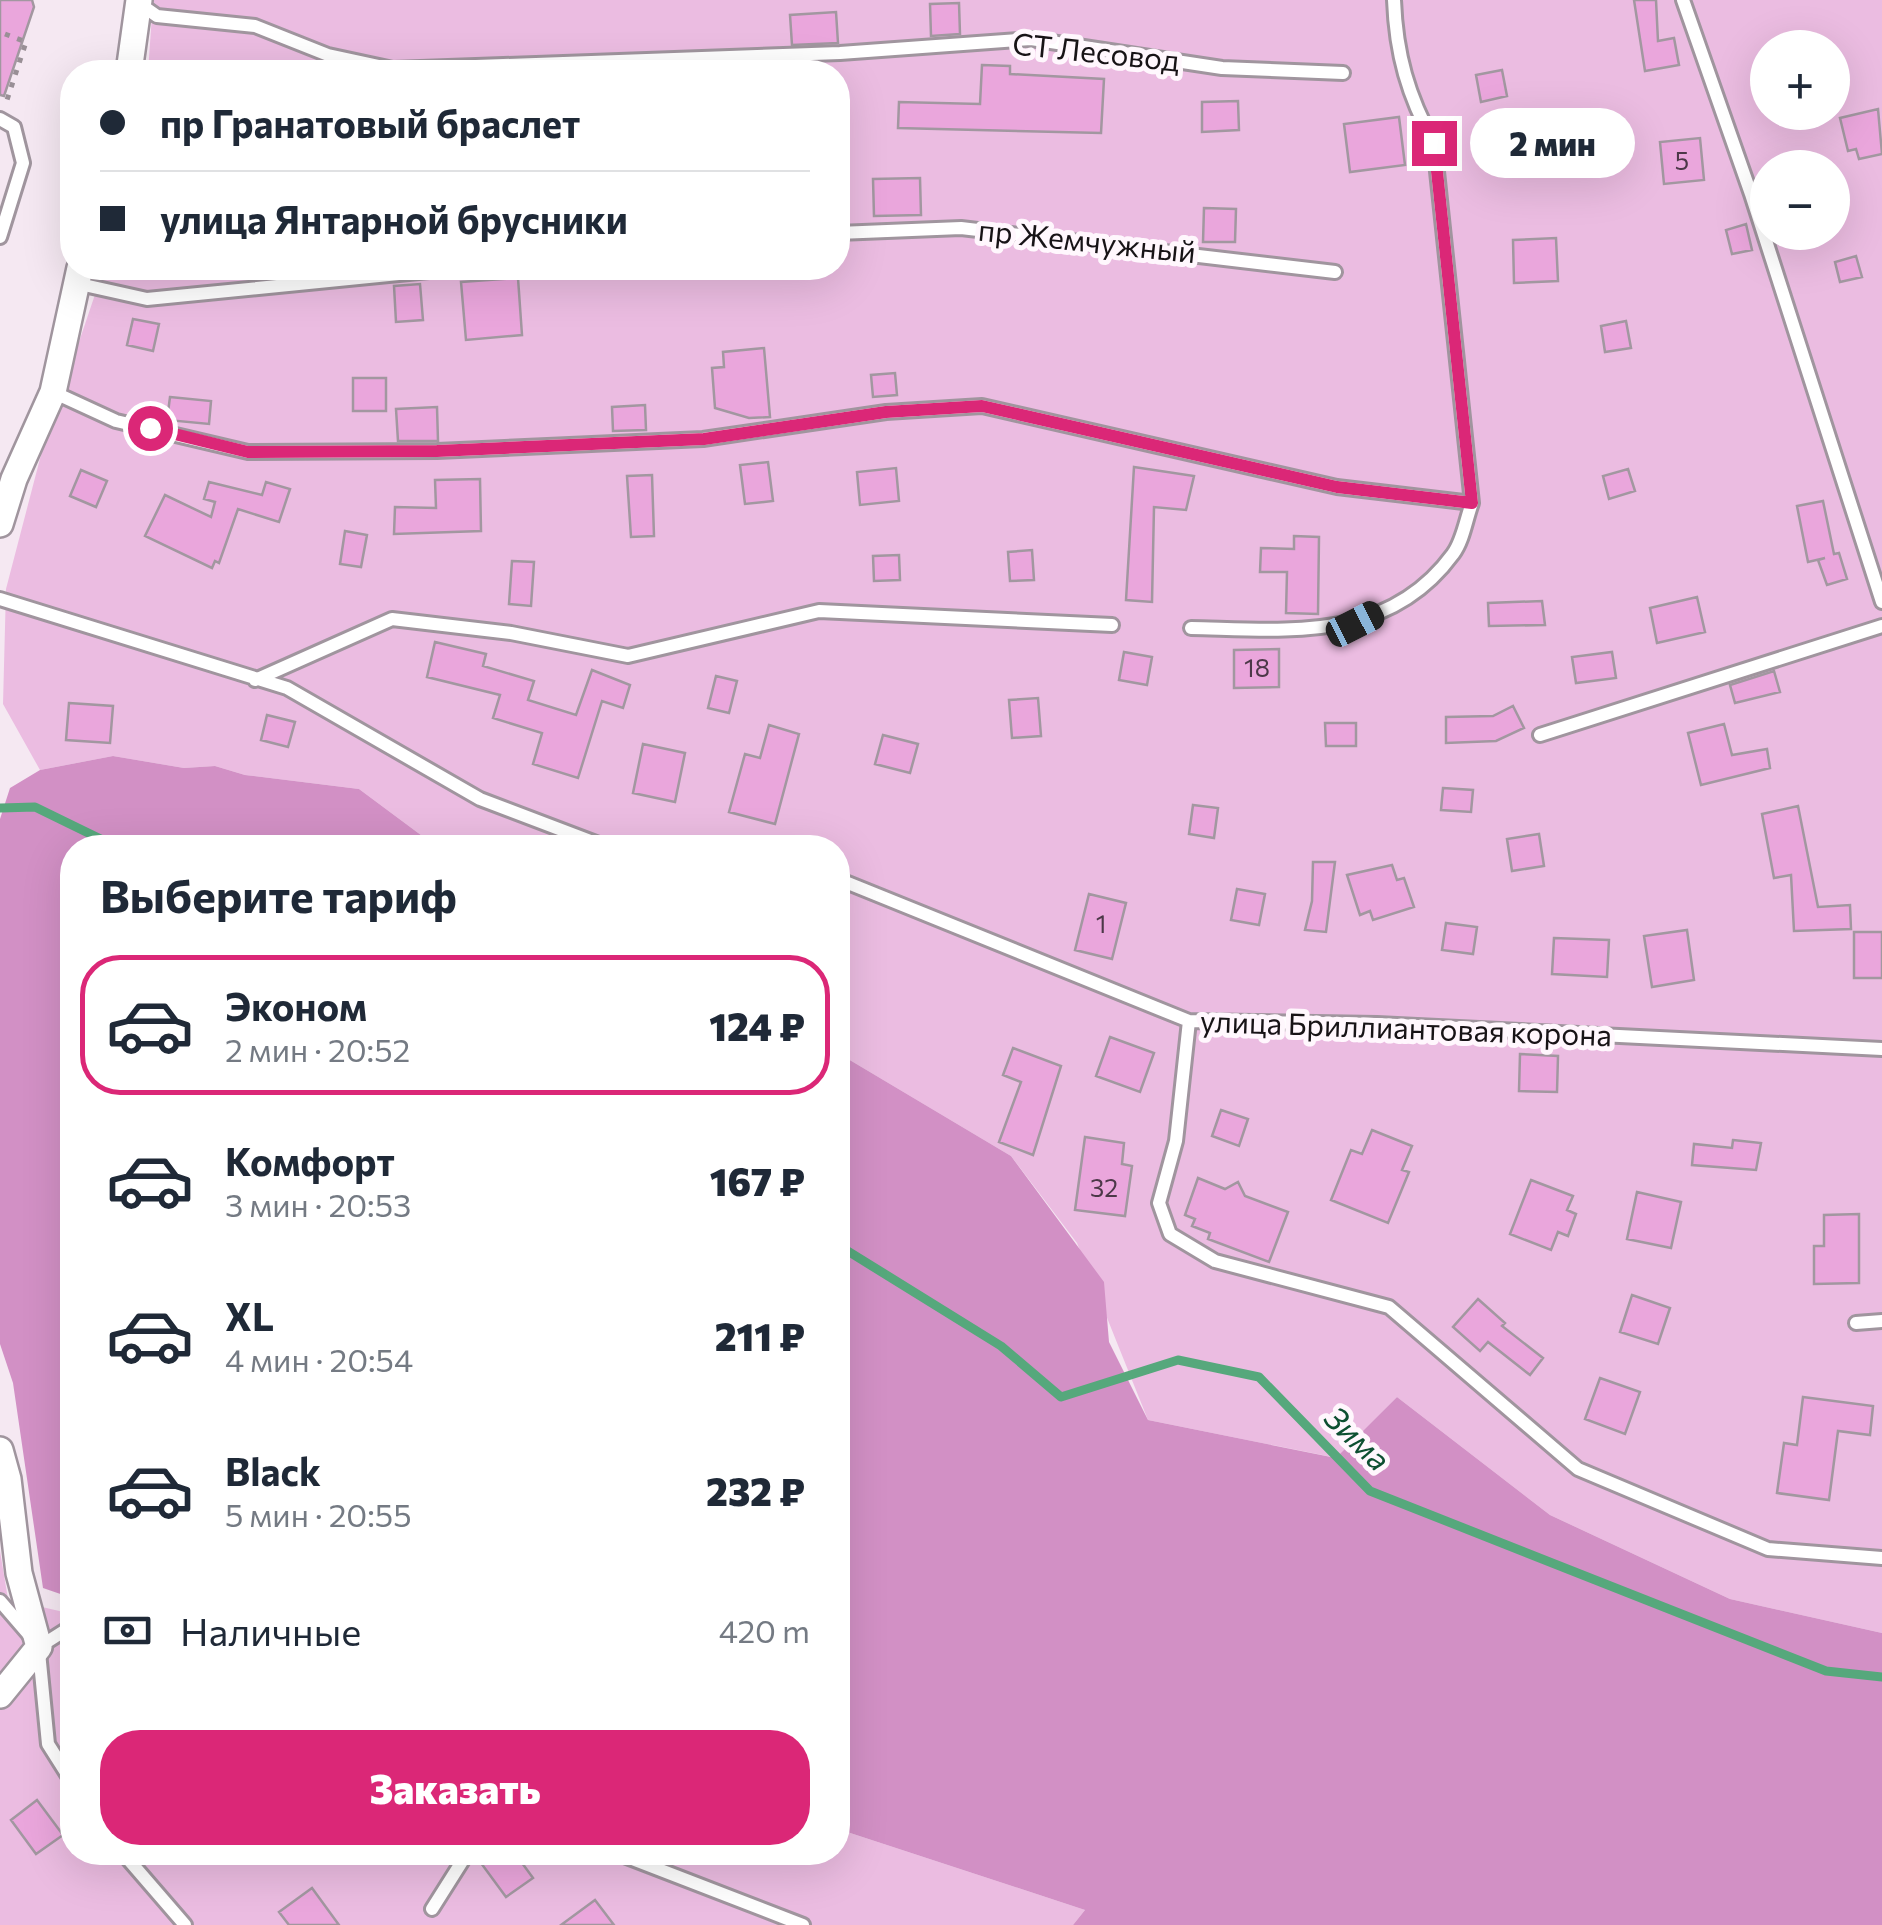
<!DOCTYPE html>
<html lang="ru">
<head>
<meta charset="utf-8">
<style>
	:root { --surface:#fff; --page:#f2f2f3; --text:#1f2937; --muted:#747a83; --line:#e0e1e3; --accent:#db2777 }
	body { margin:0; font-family:Commissioner,sans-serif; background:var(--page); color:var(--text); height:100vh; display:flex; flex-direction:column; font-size:38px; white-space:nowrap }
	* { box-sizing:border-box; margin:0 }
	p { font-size:32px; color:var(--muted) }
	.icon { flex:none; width:55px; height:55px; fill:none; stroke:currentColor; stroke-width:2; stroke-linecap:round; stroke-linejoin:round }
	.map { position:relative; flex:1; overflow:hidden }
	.details { position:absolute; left:60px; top:835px; width:790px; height:1030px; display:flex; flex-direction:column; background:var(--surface); border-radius:40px; box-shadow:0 10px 40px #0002 }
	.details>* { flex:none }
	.guide { position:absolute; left:60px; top:60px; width:790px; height:220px; border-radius:40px; box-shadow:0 10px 40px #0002; display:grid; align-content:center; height:220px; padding:0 40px; background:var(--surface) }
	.buttons { position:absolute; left:1750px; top:30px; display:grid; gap:20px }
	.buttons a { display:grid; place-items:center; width:100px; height:100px; border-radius:50%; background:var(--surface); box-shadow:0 10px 40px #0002; font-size:50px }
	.end { position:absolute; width:45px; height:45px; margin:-22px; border:12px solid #db2777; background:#fff; box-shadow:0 0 0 5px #fff }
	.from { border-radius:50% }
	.bubble { position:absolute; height:70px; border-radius:35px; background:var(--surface); box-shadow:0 10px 40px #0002; font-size:32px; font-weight:800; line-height:70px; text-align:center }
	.car { position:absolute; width:30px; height:60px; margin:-30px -15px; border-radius:12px; box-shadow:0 0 8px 2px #0007; background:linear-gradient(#222 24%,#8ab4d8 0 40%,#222 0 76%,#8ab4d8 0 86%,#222 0) }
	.guide b { display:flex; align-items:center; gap:35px; height:95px; font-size:38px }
	.guide b+b { border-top:2px solid var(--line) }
	.guide i { width:25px; height:25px; background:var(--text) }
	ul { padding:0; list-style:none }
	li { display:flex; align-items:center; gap:30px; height:140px; margin:0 20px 15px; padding:0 20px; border:5px solid transparent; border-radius:40px }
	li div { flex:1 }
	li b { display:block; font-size:38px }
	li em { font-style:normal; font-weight:800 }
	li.active { border-color:var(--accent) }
	li>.icon { width:90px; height:90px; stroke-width:1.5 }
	h2 { padding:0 40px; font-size:45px; line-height:120px }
	.pay { display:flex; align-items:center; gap:25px; height:110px; padding:0 40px; font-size:38px }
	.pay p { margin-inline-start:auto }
	.action { display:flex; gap:20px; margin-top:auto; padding:20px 40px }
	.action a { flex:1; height:115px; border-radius:40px; background:var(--accent); color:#fff; font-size:40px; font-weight:800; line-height:115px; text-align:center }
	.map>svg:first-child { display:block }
	.green { fill:#ebbce1; fill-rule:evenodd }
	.forest { fill:#d290c5 }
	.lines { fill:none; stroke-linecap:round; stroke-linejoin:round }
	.stream { stroke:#56a87c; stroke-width:9 }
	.building { fill:#eaa6dc; stroke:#a297a0; stroke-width:2.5 }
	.lane-casing { stroke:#a0959e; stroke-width:18 }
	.street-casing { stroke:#a0959e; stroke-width:30 }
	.path { stroke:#998f96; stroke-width:5; stroke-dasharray:5 8; stroke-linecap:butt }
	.lane { stroke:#fff; stroke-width:12 }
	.street { stroke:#fff; stroke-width:25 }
	.route { stroke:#db2777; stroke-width:12 }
	.labels { text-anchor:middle; stroke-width:10; stroke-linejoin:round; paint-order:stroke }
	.number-label { font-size:25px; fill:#4c3848 }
	.street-label { font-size:30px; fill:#171316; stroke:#fff7fd }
	.water-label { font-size:32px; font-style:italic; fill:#0d4f31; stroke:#fff7fd }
</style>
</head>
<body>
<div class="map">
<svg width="1882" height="1925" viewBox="0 0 1882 1925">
	<rect width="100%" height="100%" fill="#f5e8f2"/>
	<!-- green -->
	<path class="green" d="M 153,0 L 1882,0 L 1882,1633 L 1730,1599 L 1550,1515 L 1397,1397 L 1337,1458 L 1148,1420 L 1077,1243 L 1011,1156 L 838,1053 L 838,848 L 437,847 L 359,789 L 245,775 L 215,766 L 184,768 L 113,756 L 40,770 L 3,704 L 6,589 L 42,451 L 104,268 L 838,268 L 838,72 L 148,72 ZM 1768,48 L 1832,48 L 1832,112 L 1768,112 ZM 1768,168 L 1832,168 L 1832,232 L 1768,232 Z
		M 0,1551 L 8,1599 L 72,1614 L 72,1852 L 838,1852 L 838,1829 L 1085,1910 L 1073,1925 L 0,1925 Z"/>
	<!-- forest -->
	<path class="forest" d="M 113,756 L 184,768 L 215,766 L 245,775 L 359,789 L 437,847 L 72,848 L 72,1598 L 43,1588 L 13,1383 L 0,1344 L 0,819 L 10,788 L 40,770 Z
		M 838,1053 L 1011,1156 L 1104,1282 L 1109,1342 L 1148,1420 L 1336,1458 L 1397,1397 L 1550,1515 L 1730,1599 L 1882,1633 L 1882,1925 L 1073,1925 L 1085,1910 L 838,1829 Z"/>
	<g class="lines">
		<!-- stream -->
		<path class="stream" d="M 1,808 L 35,807 L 119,848
			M 838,1245 L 1001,1346 L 1061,1397 L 1178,1360 L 1259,1377 L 1370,1491 L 1826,1671 L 1882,1677"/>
	</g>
	<!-- building -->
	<path class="building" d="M 0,0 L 32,0 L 34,7 L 4,96 L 0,95 Z
		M 1634,0 L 1656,0 L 1658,41 L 1674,38 L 1679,65 L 1645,71 Z
		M 959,3 L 960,34 L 931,36 L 930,4 Z
		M 836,12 L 838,43 L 792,45 L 790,15 Z
		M 982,65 L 1010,66 L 1010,74 L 1104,79 L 1101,133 L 898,128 L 899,102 L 980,104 Z
		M 1502,70 L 1507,96 L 1481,102 L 1476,75 Z
		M 1238,101 L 1239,130 L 1202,132 L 1202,102 Z
		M 1878,109 L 1882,154 L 1859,159 L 1856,149 L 1848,151 L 1840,118 Z
		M 1399,117 L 1405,165 L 1350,172 L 1344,124 Z
		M 1700,138 L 1704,180 L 1664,184 L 1660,142 Z
		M 920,178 L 921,215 L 874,216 L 873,179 Z
		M 1204,208 L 1236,209 L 1235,242 L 1203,242 Z
		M 1746,224 L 1752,250 L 1732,254 L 1726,230 Z
		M 1556,238 L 1558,281 L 1514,283 L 1513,240 Z
		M 1856,256 L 1862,277 L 1840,282 L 1835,262 Z
		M 518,278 L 522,335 L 466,340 L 461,282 Z
		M 420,284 L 423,320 L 396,322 L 394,286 Z
		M 133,319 L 159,324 L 153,351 L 127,345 Z
		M 1626,321 L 1631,348 L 1605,352 L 1601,326 Z
		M 764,348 L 770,417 L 749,418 L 715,408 L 712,368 L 724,367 L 723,352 Z
		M 895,373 L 897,395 L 873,397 L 871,375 Z
		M 353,378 L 386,378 L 386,411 L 353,411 Z
		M 170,397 L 211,401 L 209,424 L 167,420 Z
		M 645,405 L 646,430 L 613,431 L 612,407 Z
		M 437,407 L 438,441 L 398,441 L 396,409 Z
		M 768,462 L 773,501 L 745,504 L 740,465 Z
		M 1134,467 L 1194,476 L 1186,510 L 1154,507 L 1152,602 L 1126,600 Z
		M 896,468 L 899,501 L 860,505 L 857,472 Z
		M 1628,469 L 1635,491 L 1609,499 L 1603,476 Z
		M 81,470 L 107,481 L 96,507 L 70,496 Z
		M 652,475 L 654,536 L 631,537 L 627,476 Z
		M 480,479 L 481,531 L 394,534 L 395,507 L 436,508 L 435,480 Z
		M 209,482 L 262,495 L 266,482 L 290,489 L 279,522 L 238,509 L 219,563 L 215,561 L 212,568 L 145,536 L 165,495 L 211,517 L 215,502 L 204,499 Z
		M 1823,501 L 1834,554 L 1839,553 L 1847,579 L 1827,585 L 1818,560 L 1825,558 L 1808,562 L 1797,506 Z
		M 345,531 L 367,535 L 361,567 L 340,564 Z
		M 1294,536 L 1319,537 L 1318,614 L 1286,613 L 1287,572 L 1260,572 L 1261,548 L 1294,549 Z
		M 1032,550 L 1034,580 L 1010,581 L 1008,552 Z
		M 899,555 L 900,580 L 874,581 L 873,556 Z
		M 512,561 L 534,562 L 531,606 L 509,604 Z
		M 1697,597 L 1705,632 L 1657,643 L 1650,608 Z
		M 1542,601 L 1545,625 L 1489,626 L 1488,603 Z
		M 435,642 L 486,654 L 483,666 L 534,681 L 528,700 L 576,715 L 592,670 L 630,685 L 623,708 L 602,701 L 578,778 L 533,764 L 542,733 L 493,718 L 500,695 L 427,677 Z
		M 1279,649 L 1279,687 L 1234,688 L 1234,650 Z
		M 1124,652 L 1152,657 L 1147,685 L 1119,680 Z
		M 1612,652 L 1616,678 L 1576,683 L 1572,657 Z
		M 1774,671 L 1780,692 L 1735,703 L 1730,685 Z
		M 716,676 L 737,681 L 729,713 L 708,708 Z
		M 1038,698 L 1041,736 L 1012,738 L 1009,700 Z
		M 69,703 L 113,706 L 110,743 L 66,740 Z
		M 1513,706 L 1524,728 L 1496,741 L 1446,743 L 1446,717 L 1493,716 Z
		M 267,715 L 295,722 L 288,747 L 261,740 Z
		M 1325,723 L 1356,723 L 1356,746 L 1326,746 Z
		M 1724,724 L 1732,755 L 1767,749 L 1770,768 L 1701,785 L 1688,733 Z
		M 769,725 L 799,734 L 775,824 L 729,812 L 745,754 L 760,758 Z
		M 883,735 L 918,744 L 910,773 L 875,764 Z
		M 643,744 L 685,753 L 675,802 L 633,793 Z
		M 1443,788 L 1473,790 L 1471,812 L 1441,810 Z
		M 1193,805 L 1218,808 L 1214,838 L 1189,834 Z
		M 1798,806 L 1818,907 L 1850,905 L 1851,929 L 1794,931 L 1791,875 L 1774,878 L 1762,814 Z
		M 1539,834 L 1544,866 L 1512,871 L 1507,839 Z
		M 1313,862 L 1335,862 L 1326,932 L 1305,930 L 1312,901 Z
		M 1392,865 L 1397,880 L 1404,878 L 1414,907 L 1373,920 L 1370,911 L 1360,915 L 1347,875 Z
		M 1237,889 L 1265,894 L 1259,925 L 1231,920 Z
		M 1089,894 L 1126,903 L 1112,959 L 1075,950 Z
		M 1446,923 L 1477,927 L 1473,954 L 1442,950 Z
		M 1687,930 L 1694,980 L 1652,987 L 1644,936 Z
		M 1854,932 L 1882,932 L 1882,978 L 1854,978 Z
		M 1554,938 L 1609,940 L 1607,977 L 1552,974 Z
		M 1110,1037 L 1154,1053 L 1140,1092 L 1096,1076 Z
		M 1013,1048 L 1061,1066 L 1033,1155 L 999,1142 L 1021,1082 L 1003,1075 Z
		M 1520,1054 L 1558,1056 L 1557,1092 L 1519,1091 Z
		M 1221,1110 L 1248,1119 L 1239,1146 L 1212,1136 Z
		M 1372,1130 L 1412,1146 L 1402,1170 L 1409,1172 L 1388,1223 L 1331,1200 L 1351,1150 L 1362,1154 Z
		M 1085,1137 L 1124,1143 L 1122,1164 L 1132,1166 L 1125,1216 L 1075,1210 Z
		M 1733,1140 L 1761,1143 L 1756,1170 L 1692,1165 L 1694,1144 L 1732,1148 Z
		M 1198,1178 L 1225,1189 L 1238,1182 L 1245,1196 L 1288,1212 L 1269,1262 L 1208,1239 L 1210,1233 L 1192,1226 L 1195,1219 L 1185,1215 Z
		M 1531,1180 L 1573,1196 L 1567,1210 L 1576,1214 L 1568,1236 L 1558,1232 L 1551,1250 L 1510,1234 Z
		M 1637,1192 L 1681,1202 L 1671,1248 L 1627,1239 Z
		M 1859,1214 L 1859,1283 L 1814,1284 L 1814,1246 L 1824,1246 L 1824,1215 Z
		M 1632,1295 L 1670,1308 L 1658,1344 L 1620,1332 Z
		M 1478,1299 L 1505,1323 L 1502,1326 L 1543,1358 L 1530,1375 L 1488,1342 L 1480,1351 L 1453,1327 Z
		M 1600,1378 L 1640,1392 L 1625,1434 L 1585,1419 Z
		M 1803,1397 L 1873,1406 L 1870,1435 L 1838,1431 L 1829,1500 L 1777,1493 L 1784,1443 L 1797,1445 Z
		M 37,1800 L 63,1835 L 36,1854 L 11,1820 Z
		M 495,1852 L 514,1852 L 533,1878 L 506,1897 L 481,1863 Z
		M 312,1888 L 339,1925 L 289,1925 L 279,1912 Z
		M 595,1900 L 614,1925 L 561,1925 Z"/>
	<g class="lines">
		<!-- lane casing -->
		<g class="lane-casing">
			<path id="lane" d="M 1683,0 L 1751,194 L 1882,602
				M 140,4 L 157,16 L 255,26 L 328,55 L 393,69 L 840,53 L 1031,39 L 1222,68 L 1343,73
				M 0,119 L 14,127 L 23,163 L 0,237
				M 838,233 L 961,228 L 1335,272
				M 75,283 L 147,299 L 459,268
				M 53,392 L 116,421 L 248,452 L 437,451 L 703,439 L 886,412 L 982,406 L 1337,487 L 1472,503
				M 0,599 L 287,688 L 480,799 L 609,848
				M 1191,628 C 1288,630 1388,643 1453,554 C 1463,541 1466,519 1472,503 L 1434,143 C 1408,96 1396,54 1394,0
				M 255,680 L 392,619 L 511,633 L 628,656 L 819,611 L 1112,625
				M 1540,735 L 1882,626
				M 838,879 L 1189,1021 L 1377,1024 L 1882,1049
				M 1189,1021 L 1176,1141 L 1159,1203 L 1170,1234 L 1215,1261 L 1389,1307 L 1578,1469 L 1768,1549 L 1882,1558
				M 1856,1323 L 1882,1321
				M 0,1601 L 31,1637
				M 39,1647 L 72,1626
				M 39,1652 L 48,1744 L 72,1782
				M 122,1852 L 185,1925
				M 614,1852 L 803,1925
				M 432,1909 L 468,1852"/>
		</g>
		<!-- street casing -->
		<g class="street-casing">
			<path id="street" d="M 129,72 L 139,0
				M 0,524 L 14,479 L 53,392 L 80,268
				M 0,1450 L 8,1479 L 19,1573 L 39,1647 L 0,1695"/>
		</g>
		<!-- path -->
		<path class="path" d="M 5,34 L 26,42 L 7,100"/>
		<!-- lane -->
		<use href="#lane" class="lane"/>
		<!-- street -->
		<use href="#street" class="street"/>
	</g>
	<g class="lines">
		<!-- route -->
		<path class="route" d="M 150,428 L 248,452 L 437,451 L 704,439 L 886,412 L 982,406 L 1337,487 L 1472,503 L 1434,143"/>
	</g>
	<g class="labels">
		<!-- number labels -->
		<g class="number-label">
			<text x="1682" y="170">5</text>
			<text x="1257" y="677">18</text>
			<text x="1101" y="933">1</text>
			<text x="1104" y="1197">32</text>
		</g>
		<!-- street labels -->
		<g class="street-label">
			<text transform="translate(1096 53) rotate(6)" y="10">СТ Лесовод</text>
			<text transform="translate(1087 242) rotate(6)" y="10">пр Жемчужный</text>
			<text transform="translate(1406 1029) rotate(2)" y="10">улица Бриллиантовая корона</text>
		</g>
		<!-- water labels -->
		<g class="water-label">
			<text transform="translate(1357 1439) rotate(44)" y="11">Зима</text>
		</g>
	</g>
</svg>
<div class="buttons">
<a>+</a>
<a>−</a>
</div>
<i class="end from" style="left:150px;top:428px"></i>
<i class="end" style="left:1434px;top:143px"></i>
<div class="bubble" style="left:1470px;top:108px;width:165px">2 мин</div>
<i class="car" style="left:1355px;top:624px;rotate:63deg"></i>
<div class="guide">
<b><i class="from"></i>пр Гранатовый браслет</b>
<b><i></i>улица Янтарной брусники</b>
</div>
<section class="details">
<h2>Выберите тариф</h2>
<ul>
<li class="active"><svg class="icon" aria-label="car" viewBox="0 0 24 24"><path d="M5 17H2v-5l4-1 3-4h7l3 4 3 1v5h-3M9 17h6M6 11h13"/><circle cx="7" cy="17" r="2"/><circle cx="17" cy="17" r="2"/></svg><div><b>Эконом</b><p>2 мин · 20:52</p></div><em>124 ₽</em></li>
<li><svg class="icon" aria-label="car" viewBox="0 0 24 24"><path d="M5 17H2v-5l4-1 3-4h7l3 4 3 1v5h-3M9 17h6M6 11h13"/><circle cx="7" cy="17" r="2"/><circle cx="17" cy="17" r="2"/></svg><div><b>Комфорт</b><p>3 мин · 20:53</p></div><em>167 ₽</em></li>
<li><svg class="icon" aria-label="car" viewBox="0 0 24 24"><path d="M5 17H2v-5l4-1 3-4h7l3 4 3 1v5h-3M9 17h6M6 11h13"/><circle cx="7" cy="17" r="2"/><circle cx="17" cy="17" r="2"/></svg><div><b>XL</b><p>4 мин · 20:54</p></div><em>211 ₽</em></li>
<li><svg class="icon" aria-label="car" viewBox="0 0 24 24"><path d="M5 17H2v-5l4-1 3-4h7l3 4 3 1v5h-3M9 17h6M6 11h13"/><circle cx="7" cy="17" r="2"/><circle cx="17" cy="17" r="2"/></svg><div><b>Black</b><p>5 мин · 20:55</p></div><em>232 ₽</em></li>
</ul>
<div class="pay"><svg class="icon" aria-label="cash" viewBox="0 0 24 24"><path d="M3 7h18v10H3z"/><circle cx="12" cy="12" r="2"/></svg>Наличные<p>420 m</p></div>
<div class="action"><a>Заказать</a></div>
</section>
</div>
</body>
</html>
